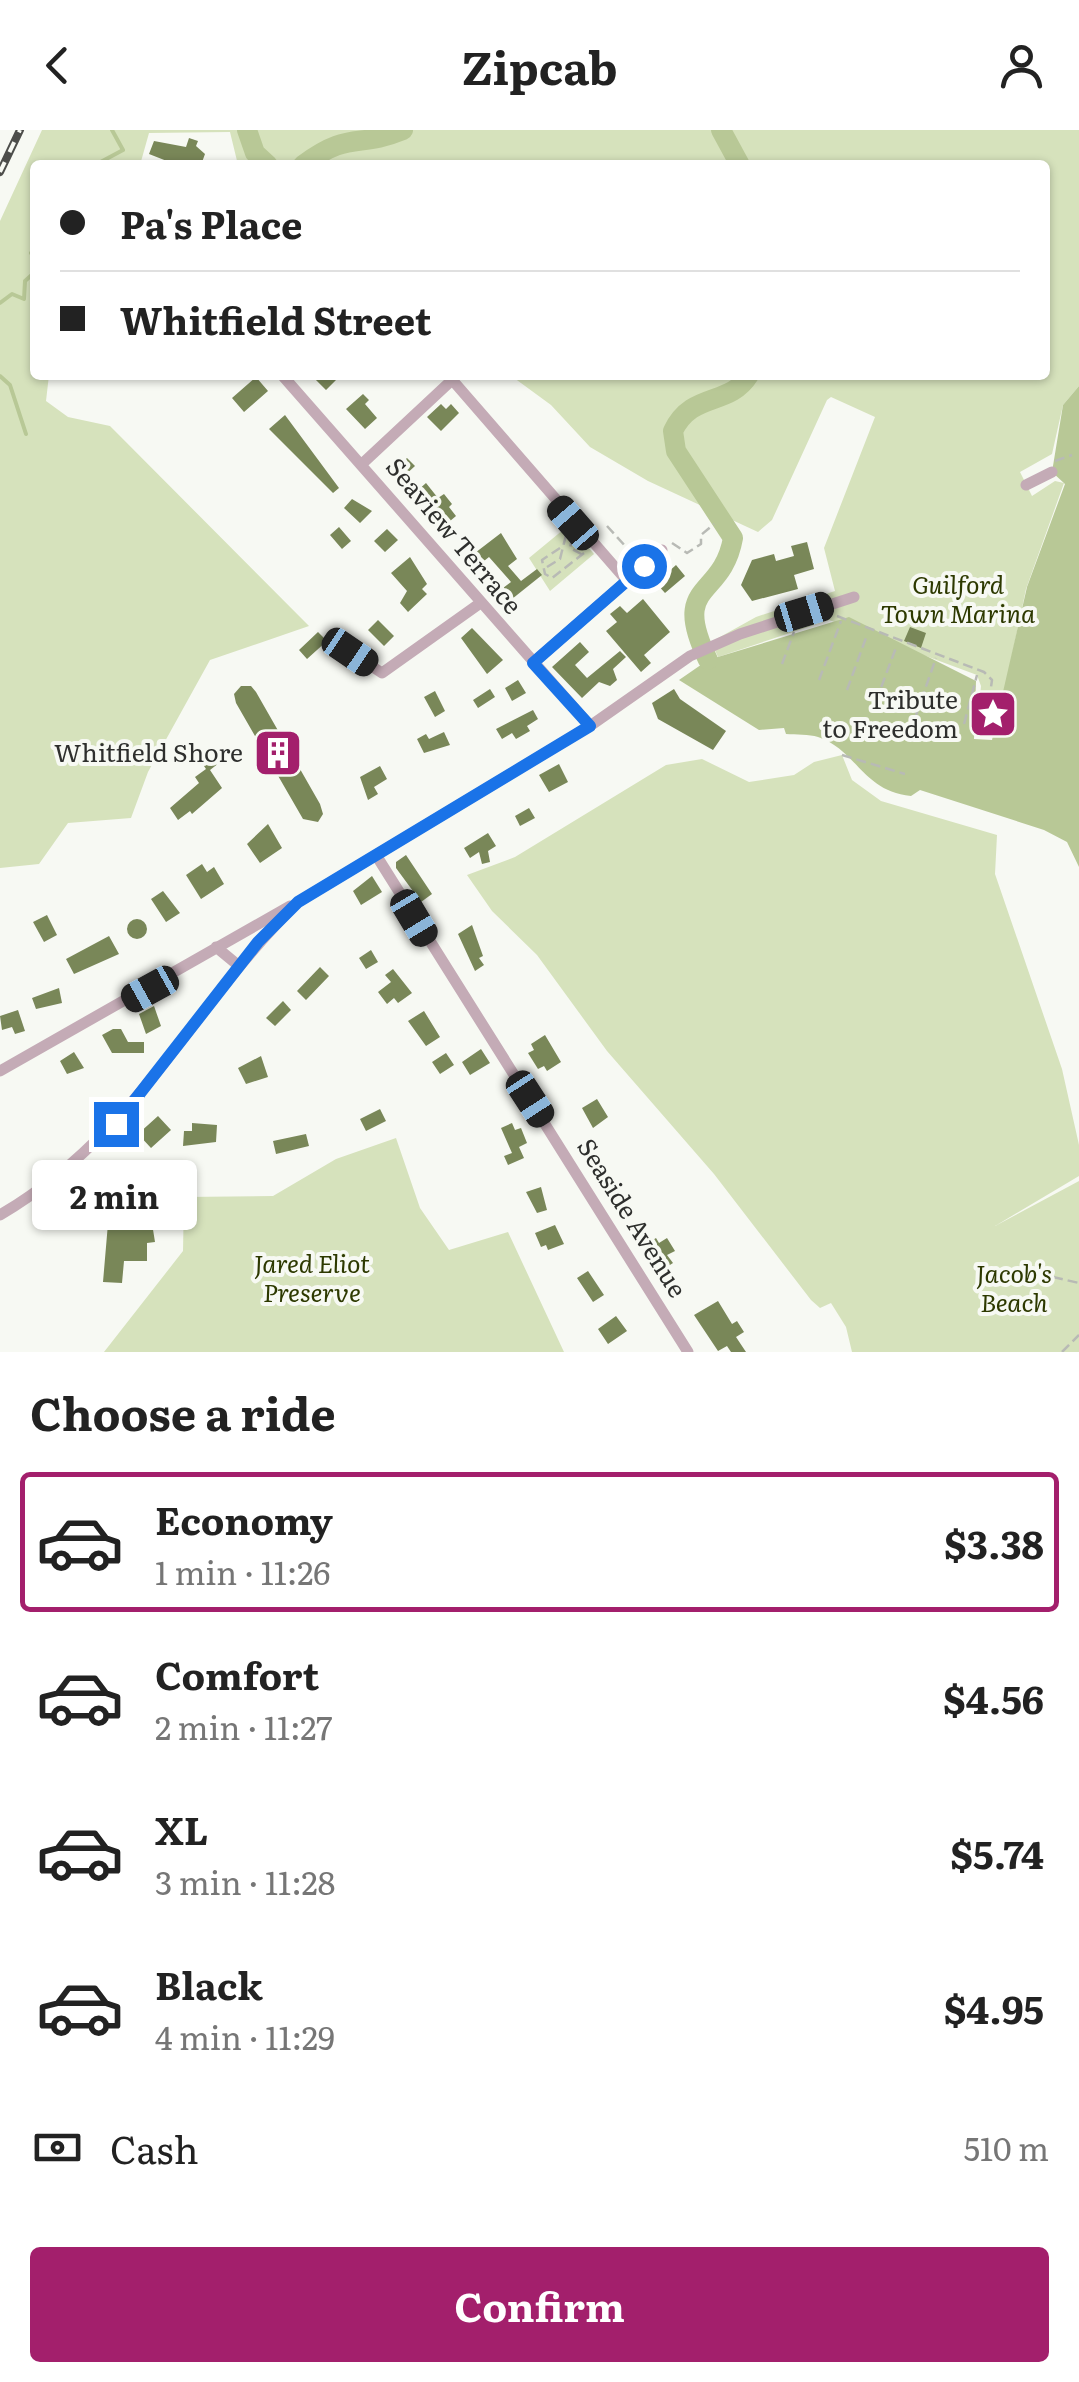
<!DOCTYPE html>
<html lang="en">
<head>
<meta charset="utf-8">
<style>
	:root { --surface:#fff; --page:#f6f6f6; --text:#222; --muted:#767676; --line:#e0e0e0; --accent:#a31f6c }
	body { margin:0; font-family:Literata,serif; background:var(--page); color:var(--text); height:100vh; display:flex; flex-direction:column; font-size:38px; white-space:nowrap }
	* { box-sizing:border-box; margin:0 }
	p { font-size:32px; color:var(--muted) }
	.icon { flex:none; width:55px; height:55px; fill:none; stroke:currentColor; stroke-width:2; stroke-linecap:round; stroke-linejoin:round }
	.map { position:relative; height:1222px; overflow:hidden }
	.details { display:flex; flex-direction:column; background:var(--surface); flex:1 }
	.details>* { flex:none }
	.guide { position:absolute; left:30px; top:30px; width:1020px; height:220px; border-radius:10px; box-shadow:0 2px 8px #0004; display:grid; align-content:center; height:220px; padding:0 30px; background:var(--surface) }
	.end { position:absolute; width:45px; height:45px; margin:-22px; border:12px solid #1a73e8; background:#fff; box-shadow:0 0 0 5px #fff }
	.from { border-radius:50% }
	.bubble { position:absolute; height:70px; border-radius:10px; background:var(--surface); box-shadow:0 2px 8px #0004; font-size:32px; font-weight:700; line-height:70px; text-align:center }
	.car { position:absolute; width:30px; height:60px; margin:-30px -15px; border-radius:12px; box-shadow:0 0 8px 2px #0007; background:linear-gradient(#222 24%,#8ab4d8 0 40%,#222 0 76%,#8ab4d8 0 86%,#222 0) }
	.guide b { display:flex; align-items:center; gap:35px; height:95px; font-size:38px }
	.guide b+b { border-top:2px solid var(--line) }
	.guide i { width:25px; height:25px; background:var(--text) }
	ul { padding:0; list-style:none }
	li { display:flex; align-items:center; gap:30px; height:140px; margin:0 20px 15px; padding:0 10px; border:5px solid transparent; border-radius:10px }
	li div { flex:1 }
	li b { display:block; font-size:38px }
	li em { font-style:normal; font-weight:700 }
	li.active { border-color:var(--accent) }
	li>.icon { width:90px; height:90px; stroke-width:1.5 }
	h2 { padding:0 30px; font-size:45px; line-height:120px }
	.pay { display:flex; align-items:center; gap:25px; height:110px; padding:0 30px; font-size:38px }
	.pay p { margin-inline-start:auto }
	.action { display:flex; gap:20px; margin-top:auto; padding:20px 30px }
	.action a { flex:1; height:115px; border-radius:10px; background:var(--accent); color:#fff; font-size:40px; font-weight:700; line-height:115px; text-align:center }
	header { display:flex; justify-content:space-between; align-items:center; height:130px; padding:0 30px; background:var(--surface); font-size:45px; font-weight:700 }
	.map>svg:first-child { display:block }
	.green { fill:#d6e2bc }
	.water { fill:#b8c896 }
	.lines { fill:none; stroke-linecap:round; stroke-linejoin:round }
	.stream { stroke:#b8c896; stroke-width:4 }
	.river { stroke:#b8c896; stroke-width:20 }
	.building { fill:#798758 }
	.path { stroke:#b8bab5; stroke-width:2.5; stroke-dasharray:10 5; stroke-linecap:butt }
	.minor { stroke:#c4abb6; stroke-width:11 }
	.rail-casing { stroke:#4d4e4b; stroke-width:8 }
	.rail { stroke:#f7f9f3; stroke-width:4; stroke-dasharray:11; stroke-linecap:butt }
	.route { stroke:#1a73e8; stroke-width:12 }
	.labels { text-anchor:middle; stroke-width:8; stroke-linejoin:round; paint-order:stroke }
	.street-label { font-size:25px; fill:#2e2f2d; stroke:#f7f9f3 }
	.park-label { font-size:25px; font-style:italic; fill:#2d3900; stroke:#f7f9f3 }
	.poi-label { font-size:25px; fill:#2e2f2d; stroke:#f7f9f3; text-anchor:end }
</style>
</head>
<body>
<header><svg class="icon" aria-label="back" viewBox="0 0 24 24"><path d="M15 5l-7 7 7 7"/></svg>Zipcab<svg class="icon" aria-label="person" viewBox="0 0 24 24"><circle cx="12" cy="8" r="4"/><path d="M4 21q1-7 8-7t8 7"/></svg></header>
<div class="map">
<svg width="1079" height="1222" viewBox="0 0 1079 1222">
	<rect width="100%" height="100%" fill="#f7f9f3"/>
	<!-- green -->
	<path class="green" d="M 42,0 L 1079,0 L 1079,256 L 1063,275 L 1052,324 L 1020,342 L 1032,366 L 1055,351 L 1064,353 L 1026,459 L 997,596 L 987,606 L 977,597 L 981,556 L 977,545 L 829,490 L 718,527 L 711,512 L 756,487 L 835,461 L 824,418 L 875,287 L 831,267 L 827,270 L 772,390 L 758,402 L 648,351 L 590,317 L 551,275 L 510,245 L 1045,245 L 1045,35 L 238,35 L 230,2 L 149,3 L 140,35 L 35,35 L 35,245 L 49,245 L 46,271 L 68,287 L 110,296 L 309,496 L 210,530 L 148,642 L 131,688 L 68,693 L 39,734 L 0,738 L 0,91 Z
		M 569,395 L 594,424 L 550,461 L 529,428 Z
		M 842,625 L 852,650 L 881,671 L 997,705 L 995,744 L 1062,939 L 1079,1015 L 1079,1046 L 995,1096 L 1079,1051 L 1079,1222 L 852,1222 L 846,1197 L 831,1173 L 820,1178 L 811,1170 L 714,1044 L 607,921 L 537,825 L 492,781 L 467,745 L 515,727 L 666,635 L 702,629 L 749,652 L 794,645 L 814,632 Z
		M 396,1008 L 420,1078 L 449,1120 L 508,1102 L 564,1222 L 104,1222 L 183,1121 L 184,1067 L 273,1066 L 336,1029 Z"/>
	<!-- water -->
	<path class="water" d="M 1079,256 L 1079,737 L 1067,712 L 1044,700 L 920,660 L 911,666 C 862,661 857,620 818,607 C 809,604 796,605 786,604 L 784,598 L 759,600 L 679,550 L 708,530 L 849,487 L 976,551 L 974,609 L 992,610 L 1027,457 L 1065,354 L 1052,342 L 1063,275 Z"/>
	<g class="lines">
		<!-- stream -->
		<path class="stream" d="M 95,35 L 123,20 L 112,0
			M 35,119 L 31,123 L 35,129
			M 0,173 L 12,164 L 24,169 L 25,151 L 35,142
			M 0,246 L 10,255 L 26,304"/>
		<!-- river -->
		<path class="river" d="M 247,0 L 255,23 L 268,35
			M 721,0 L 740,35
			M 303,35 C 350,0 357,19 403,0
			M 708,530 C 670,451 722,470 733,408 L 676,321 L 673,301 C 692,261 729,277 749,245"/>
	</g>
	<!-- building -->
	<path class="building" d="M 189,8 L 198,11 L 196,16 L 205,24 L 201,35 L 177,35 L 149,24 L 154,11 L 186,17 Z
		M 311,245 L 331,245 L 336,250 L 326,260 Z
		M 256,247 L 268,261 L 244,282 L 232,268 Z
		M 363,264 L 369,270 L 365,274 L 377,288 L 365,299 L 346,279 Z
		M 441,274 L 446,279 L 451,274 L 459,283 L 441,301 L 427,287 Z
		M 285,285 L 339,358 L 333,363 L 269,299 Z
		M 407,328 L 415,336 L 403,347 L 395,339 Z
		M 426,353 L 438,368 L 444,364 L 452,374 L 449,377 L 456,386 L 443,397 L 417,361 Z
		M 352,369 L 372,381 L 360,393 L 344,378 Z
		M 339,397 L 351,411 L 342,419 L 330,405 Z
		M 387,399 L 398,410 L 385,422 L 374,411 Z
		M 501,403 L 517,429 L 508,436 L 521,451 L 537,439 L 542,445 L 512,469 L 503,458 L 511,452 L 489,427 L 479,435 L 471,426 Z
		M 807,412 L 814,439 L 794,445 L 798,459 L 752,471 L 741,455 L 752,430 L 774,424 L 776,431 L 794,426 L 791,416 Z
		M 410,427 L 427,454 L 422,459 L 427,464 L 408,482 L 400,473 L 407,461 L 391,443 Z
		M 676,435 L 685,446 L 665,463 L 656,453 Z
		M 643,469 L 670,502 L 644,525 L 651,533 L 641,542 L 606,501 L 617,492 L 610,484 L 620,476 L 627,483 Z
		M 378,490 L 394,506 L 384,516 L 368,500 Z
		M 910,497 L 926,503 L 921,518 L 904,511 Z
		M 472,498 L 503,530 L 487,544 L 461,508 Z
		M 318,502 L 327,511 L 307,529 L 299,520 Z
		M 580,512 L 589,522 L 575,535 L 587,548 L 620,521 L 626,527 L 613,539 L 617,550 L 610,556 L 599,552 L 582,568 L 552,537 Z
		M 518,550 L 526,563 L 512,571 L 505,558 Z
		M 241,556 L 251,556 L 256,562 L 320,674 L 323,684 L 318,692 L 303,689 L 236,573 L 234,564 Z
		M 490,559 L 495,567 L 478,578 L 473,570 Z
		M 674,559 L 680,569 L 726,601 L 713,620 L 658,589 L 652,573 Z
		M 435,561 L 445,581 L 435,587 L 424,567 Z
		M 533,580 L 538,589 L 527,596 L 530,601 L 516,609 L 512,603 L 502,609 L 496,599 Z
		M 444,602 L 450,615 L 424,623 L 417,609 L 426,604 L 429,609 Z
		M 211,622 L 219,633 L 210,640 L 222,658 L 192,684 L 190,681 L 178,690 L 170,678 L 199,653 L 195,647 L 206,639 L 200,630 Z
		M 559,634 L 568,652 L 549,662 L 539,645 Z
		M 380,636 L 387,649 L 374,657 L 378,664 L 368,670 L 360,647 Z
		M 529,678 L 535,688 L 520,696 L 515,686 Z
		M 268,694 L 282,718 L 260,733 L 247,714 Z
		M 488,703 L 496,716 L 488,721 L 490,732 L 482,734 L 479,722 L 470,728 L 464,718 Z
		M 406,725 L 432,764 L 421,772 L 396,738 L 396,732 Z
		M 202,734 L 207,742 L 214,737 L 224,754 L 201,769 L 186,745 Z
		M 372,746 L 382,762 L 361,775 L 353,761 Z
		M 163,761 L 180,783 L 166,792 L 151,769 Z
		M 47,785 L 57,805 L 44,812 L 33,792 Z
		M127 799a10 10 0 1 1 20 0a10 10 0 1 1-20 0Z
		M 472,795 L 483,826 L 479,828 L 484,835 L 475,841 L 458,804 Z
		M 109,806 L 119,824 L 74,844 L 66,829 Z
		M 371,820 L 378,832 L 366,839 L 359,828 Z
		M 320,837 L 329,846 L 306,870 L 297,861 Z
		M 393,839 L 412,863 L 398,873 L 394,868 L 387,874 L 378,862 L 391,852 L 385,845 Z
		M 59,858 L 62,873 L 36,879 L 32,868 Z
		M 283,871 L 291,880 L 275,896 L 266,888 Z
		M 154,876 L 161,896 L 146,904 L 139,884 Z
		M 18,880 L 25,901 L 15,904 L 12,897 L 2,900 L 0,886 Z
		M 424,881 L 440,907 L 426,916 L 408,891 Z
		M 113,899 L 121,899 L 128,912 L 144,912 L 144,923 L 112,923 L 102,905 Z
		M 545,905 L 561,932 L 547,941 L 544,936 L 538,939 L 528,923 L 534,920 L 531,914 Z
		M 481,919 L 490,933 L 470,945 L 462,932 Z
		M 74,922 L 84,938 L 67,944 L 60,931 Z
		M 446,923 L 454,935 L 440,944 L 432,932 Z
		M 261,926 L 268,947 L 246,954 L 238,938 Z
		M 597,969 L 608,987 L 593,998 L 582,978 Z
		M 380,979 L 386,991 L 366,1001 L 360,989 Z
		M 158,986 L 171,1000 L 151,1018 L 138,1004 Z
		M 192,993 L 217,995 L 216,1012 L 183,1016 L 184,1001 L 192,1001 Z
		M 512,993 L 515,1000 L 521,998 L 527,1013 L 519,1017 L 524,1028 L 508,1035 L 504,1026 L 512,1023 L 501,998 Z
		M 306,1004 L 309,1016 L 276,1024 L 273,1011 Z
		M 147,1046 L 147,1087 L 151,1087 L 155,1112 L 147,1113 L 147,1131 L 124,1131 L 122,1153 L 103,1152 L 110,1070 L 115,1071 L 116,1062 L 137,1064 L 137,1048 Z
		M 541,1057 L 547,1080 L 537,1083 L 526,1062 Z
		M 555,1095 L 564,1114 L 548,1120 L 546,1115 L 541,1117 L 535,1103 Z
		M 656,1108 L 659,1113 L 667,1108 L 675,1121 L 667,1125 L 673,1133 L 662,1140 L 644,1123 L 648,1120 L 645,1115 Z
		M 588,1141 L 604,1165 L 593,1172 L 577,1148 Z
		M 718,1171 L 732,1194 L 737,1191 L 744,1202 L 736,1207 L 746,1222 L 731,1222 L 727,1216 L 718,1221 L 694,1185 Z
		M 616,1186 L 627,1201 L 608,1214 L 598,1199 Z"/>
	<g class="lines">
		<!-- path -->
		<path class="path" d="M 1055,331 L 1072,325
			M 607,396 L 627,418
			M 672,413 L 687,423 L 701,414 L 701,405 L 714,394
			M 560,418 L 542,430 L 545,444 L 552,448 L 584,423
			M 547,437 L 560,429 L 566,405 L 572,409 L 570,418 L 581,424
			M 837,486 L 984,542 L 992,550 L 988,578
			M 782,534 L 794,502
			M 819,550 L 841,491
			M 847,560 L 867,505
			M 876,571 L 897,515
			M 916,585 L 936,528
			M 964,594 L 977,545
			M 842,625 L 905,644
			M 1053,1147 L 1079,1153
			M 1062,1222 L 1079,1205"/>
		<!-- minor -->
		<path class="minor" d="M 282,245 L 590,596
			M 448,245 L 627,451
			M 363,333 L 452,250
			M 1026,355 L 1052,342
			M 350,522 L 382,543 L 479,474
			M 533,533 L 662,420
			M 376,725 L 688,1222
			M 216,817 L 239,836
			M 0,941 L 290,776
			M 0,1085 C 138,1004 189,879 298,772 L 590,596 L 690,526 L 740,504 L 854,467"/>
		<!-- rail casing -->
		<g class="rail-casing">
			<path id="rail" d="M 0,42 L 20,0"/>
		</g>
		<!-- rail -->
		<use href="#rail" class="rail"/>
	</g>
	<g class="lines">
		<!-- route -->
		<path class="route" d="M 116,994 L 258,812 L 298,772 L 590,596 L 533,533 L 644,436"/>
	</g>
	<!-- icons -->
	<defs>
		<g id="sight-square" transform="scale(2.5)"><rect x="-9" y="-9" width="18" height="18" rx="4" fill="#a31f6c" stroke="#f7f9f3"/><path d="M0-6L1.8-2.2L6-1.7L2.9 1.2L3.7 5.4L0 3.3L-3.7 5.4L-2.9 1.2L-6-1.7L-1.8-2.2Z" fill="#fff"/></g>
		<g id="building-square" transform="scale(2.5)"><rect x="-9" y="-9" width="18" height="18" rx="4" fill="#a31f6c" stroke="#f7f9f3"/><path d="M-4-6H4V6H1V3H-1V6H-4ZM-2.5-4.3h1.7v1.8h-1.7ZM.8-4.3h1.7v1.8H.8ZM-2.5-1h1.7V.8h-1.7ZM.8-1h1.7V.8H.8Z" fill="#fff"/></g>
	</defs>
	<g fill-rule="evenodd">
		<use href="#sight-square" x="993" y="584"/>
		<use href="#building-square" x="278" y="623"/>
	</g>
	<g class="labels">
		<!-- street labels -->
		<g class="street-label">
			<text transform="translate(454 406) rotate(50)" y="9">Seaview Terrace</text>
			<text transform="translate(632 1088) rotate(58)" y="9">Seaside Avenue</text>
		</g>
		<!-- park labels -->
		<g class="park-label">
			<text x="958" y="464">Guilford<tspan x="958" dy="29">Town Marina</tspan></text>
			<text x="312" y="1143">Jared Eliot<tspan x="312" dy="29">Preserve</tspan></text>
			<text x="1014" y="1153">Jacob's<tspan x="1014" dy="29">Beach</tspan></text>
		</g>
		<!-- poi labels -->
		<g class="poi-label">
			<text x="958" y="579">Tribute<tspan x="958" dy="29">to Freedom</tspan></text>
			<text x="243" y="632">Whitfield Shore</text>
		</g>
	</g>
</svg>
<i class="end from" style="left:644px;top:436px"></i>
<i class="end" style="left:116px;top:994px"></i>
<div class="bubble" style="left:32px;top:1030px;width:165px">2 min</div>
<i class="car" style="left:573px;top:393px;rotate:319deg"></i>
<i class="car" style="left:804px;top:482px;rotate:73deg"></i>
<i class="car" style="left:350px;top:522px;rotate:124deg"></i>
<i class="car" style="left:414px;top:788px;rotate:149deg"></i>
<i class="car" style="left:150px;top:859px;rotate:241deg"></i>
<i class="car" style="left:530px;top:969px;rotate:147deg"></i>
<div class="guide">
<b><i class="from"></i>Pa's Place</b>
<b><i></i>Whitfield Street</b>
</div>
</div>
<section class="details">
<h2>Choose a ride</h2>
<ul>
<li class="active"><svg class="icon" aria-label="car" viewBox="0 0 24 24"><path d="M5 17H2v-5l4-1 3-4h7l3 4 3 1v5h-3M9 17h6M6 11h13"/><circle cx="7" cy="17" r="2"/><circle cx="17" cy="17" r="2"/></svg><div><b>Economy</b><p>1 min · 11:26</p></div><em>$3.38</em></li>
<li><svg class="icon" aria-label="car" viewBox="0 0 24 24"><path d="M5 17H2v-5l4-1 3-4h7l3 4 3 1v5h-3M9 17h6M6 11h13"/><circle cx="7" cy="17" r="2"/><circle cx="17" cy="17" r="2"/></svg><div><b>Comfort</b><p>2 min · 11:27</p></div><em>$4.56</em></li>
<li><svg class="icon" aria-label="car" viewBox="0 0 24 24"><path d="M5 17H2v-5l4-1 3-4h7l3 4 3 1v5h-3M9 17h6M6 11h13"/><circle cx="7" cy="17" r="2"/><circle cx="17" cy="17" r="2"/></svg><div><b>XL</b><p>3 min · 11:28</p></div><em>$5.74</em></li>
<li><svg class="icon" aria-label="car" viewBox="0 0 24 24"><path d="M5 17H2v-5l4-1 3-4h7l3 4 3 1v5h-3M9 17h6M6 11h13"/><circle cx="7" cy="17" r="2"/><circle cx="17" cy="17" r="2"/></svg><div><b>Black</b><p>4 min · 11:29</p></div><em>$4.95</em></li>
</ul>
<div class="pay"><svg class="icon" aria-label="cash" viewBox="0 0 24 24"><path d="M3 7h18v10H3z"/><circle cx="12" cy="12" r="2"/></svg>Cash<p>510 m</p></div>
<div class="action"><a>Confirm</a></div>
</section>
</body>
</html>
